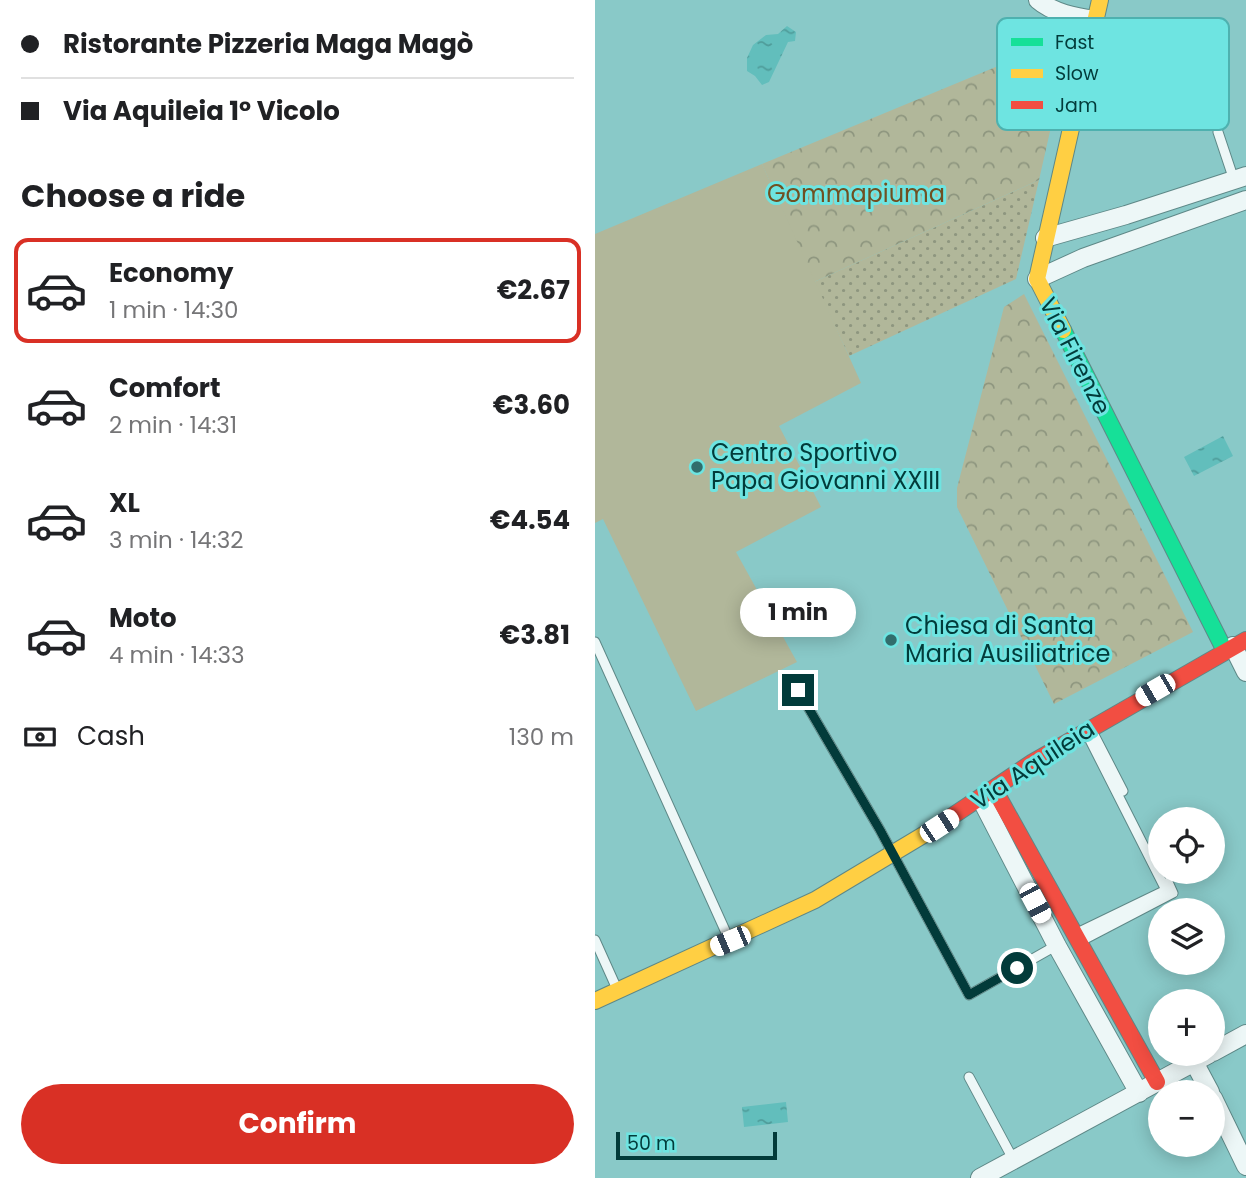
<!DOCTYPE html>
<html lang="en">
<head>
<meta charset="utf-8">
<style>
	:root { --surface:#fff; --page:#f2f2f2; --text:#202124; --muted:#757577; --line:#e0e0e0; --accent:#d93025 }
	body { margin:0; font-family:Poppins,sans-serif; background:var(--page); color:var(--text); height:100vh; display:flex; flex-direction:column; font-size:26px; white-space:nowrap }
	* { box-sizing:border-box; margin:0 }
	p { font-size:23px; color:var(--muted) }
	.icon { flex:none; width:38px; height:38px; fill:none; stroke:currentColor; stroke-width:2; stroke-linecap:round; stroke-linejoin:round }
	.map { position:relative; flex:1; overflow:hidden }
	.drawer { display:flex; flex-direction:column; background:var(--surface); width:595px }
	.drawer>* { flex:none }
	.top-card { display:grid; align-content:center; height:154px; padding:0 21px; background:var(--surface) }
	.fabs { position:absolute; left:553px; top:807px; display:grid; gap:14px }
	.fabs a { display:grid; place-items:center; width:77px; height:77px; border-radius:50%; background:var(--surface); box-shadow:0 4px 18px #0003; font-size:35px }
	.scale { position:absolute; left:21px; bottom:18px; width:161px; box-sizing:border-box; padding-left:7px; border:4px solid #023b3a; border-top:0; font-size:19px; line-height:24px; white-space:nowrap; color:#023b3a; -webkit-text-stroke:5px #6ee4e1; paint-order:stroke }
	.end { position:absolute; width:32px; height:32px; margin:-16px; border:9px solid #023b3a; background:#fff; box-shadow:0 0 0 4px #fff }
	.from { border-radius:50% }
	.bubble { position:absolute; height:49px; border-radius:24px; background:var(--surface); box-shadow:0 4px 18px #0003; font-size:23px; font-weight:700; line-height:49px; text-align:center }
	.car { position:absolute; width:21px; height:42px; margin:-21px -10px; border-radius:9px; box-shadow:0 0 5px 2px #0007; background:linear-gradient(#fff 24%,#345 0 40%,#fff 0 76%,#345 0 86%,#fff 0) }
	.top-card b { display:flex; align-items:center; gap:24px; height:66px; font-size:26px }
	.top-card b+b { border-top:2px solid var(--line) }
	.top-card i { width:18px; height:18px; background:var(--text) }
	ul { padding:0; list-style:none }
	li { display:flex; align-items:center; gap:21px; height:105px; margin:0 14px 10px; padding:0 7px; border:4px solid transparent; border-radius:14px }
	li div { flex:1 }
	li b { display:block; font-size:26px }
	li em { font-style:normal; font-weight:700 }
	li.selected { border-color:var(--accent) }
	li>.icon { width:63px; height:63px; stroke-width:1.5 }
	h2 { padding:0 21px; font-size:32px; line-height:84px }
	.pay { display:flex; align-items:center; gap:18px; height:77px; padding:0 21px; font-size:26px }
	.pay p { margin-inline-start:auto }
	.action { display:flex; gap:14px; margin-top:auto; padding:14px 21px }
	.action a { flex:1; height:80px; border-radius:42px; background:var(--accent); color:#fff; font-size:28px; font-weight:700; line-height:80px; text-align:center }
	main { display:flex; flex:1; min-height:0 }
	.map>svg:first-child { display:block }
	.grass { fill:url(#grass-dots) }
	.park { fill:url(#park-crowns) }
	.pitch { fill:#b1b79a }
	.water { fill:url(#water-ripples) }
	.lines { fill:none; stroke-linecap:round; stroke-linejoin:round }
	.lane-casing { stroke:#5e8887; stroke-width:11 }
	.street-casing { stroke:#5e8887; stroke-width:20 }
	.fast-casing { stroke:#5e8887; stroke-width:18 }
	.slow-casing { stroke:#5e8887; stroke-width:18 }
	.jam-casing { stroke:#5e8887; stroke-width:18 }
	.lane { stroke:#edf7f7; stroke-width:9 }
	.street { stroke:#edf7f7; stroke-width:18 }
	.fast { stroke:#16e098; stroke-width:16 }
	.slow { stroke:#ffcf43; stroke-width:16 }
	.jam { stroke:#f24e42; stroke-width:16 }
	.route { stroke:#023b3a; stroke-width:9 }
	.poi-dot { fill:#316d6c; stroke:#6ee4e1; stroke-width:2.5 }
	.labels { text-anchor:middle; stroke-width:6; stroke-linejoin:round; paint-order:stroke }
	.park-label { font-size:24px; fill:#705022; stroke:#6ee4e1 }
	.street-label { font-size:24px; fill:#023b3a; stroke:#6ee4e1 }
	.poi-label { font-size:24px; fill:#023b3a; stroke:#6ee4e1; text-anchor:start }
	.key { fill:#6ee4e1; stroke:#4eb1af; stroke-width:2 }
	.key-label { font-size:19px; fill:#023b3a }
</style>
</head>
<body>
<main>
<section class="drawer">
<div class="top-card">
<b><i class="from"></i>Ristorante Pizzeria Maga Magò</b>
<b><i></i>Via Aquileia 1° Vicolo</b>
</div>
<h2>Choose a ride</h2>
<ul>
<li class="selected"><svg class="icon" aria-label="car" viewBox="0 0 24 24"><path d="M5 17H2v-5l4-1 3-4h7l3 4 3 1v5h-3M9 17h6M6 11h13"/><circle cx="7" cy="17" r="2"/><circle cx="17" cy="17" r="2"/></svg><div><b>Economy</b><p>1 min · 14:30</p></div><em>€2.67</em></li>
<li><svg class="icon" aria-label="car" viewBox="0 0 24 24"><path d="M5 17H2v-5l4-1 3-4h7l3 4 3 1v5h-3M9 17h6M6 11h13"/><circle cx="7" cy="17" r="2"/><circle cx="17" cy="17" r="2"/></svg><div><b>Comfort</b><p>2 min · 14:31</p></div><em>€3.60</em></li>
<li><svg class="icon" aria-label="car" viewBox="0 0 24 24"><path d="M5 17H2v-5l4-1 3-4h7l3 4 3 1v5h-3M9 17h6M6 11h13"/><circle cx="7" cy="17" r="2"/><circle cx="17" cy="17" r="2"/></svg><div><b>XL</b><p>3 min · 14:32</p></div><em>€4.54</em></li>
<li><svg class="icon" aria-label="car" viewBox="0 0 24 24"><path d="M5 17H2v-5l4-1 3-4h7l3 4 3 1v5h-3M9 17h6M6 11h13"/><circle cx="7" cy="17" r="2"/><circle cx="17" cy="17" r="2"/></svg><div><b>Moto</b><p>4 min · 14:33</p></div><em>€3.81</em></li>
</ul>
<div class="pay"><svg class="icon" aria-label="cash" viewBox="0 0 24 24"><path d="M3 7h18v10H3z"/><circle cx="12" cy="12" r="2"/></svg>Cash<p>130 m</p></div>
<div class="action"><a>Confirm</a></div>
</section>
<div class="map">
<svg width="651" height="1178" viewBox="0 0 651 1178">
	<defs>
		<pattern id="grass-dots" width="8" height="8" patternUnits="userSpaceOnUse" patternTransform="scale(1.75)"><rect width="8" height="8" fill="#b1b79a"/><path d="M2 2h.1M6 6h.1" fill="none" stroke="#8e967f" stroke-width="1.8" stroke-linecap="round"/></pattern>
		<pattern id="park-crowns" width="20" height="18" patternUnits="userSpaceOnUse" patternTransform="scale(1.75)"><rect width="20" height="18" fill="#b1b79a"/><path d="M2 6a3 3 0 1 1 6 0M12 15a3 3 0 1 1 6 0" fill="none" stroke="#8e967f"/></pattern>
		<pattern id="water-ripples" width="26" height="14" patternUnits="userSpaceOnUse" patternTransform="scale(1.75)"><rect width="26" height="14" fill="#62bebc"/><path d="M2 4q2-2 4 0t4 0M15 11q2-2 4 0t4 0" fill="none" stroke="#4f9c9a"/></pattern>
	</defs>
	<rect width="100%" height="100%" fill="#89c9c8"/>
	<!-- grass -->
	<path class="grass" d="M 444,180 L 421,279 L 254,356 L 219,282 Z"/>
	<!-- park -->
	<path class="park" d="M 478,35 L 462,105 L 447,106 L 444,119 L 456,127 L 444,180 L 219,282 L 167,164 Z
		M 429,294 L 598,632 L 459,704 L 362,507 L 362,488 L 409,307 Z"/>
	<!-- pitch -->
	<path class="pitch" d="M 167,164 L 266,383 L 184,426 L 226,507 L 141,552 L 202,662 L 101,711 L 8,519 L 0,523 L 0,234 Z"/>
	<!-- water -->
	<path class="water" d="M 192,26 L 201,32 L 200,41 L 193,42 L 174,82 L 167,85 L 160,76 L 152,71 L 152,58 L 158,45 L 171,35 L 183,34 Z
		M 628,436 L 638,456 L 599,476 L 589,457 Z
		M 191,1102 L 193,1122 L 149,1127 L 147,1107 Z"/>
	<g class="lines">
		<!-- lane casing -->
		<g class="lane-casing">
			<path id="lane" d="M 623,132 L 639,180
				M 0,642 L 133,937
				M 203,690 L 285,830 L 374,995 L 464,944
				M 496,729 L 528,791
				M 482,933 L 571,890 L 492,734
				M 0,940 L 22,989
				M 486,941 L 578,893 L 573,882
				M 374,1077 L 418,1159"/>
		</g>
		<!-- street casing -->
		<g class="street-casing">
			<path id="street" d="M 443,0 C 458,13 480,17 500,20
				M 450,238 L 531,215 L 651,176
				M 442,279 L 488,258 L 651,200
				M 638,646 L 651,672
				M 386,799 L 462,946 L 544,1093
				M 618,1052 L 651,1034
				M 599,1062 L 615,1092
				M 618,1098 L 651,1166
				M 385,1178 L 614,1054"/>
		</g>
		<!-- fast casing -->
		<g class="fast-casing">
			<path id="fast" d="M 468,330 L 630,651"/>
		</g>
		<!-- slow casing -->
		<g class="slow-casing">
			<path id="slow" d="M 468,330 L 442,279 L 505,0
				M 0,1001 L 220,900 L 335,831"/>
		</g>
		<!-- jam casing -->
		<g class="jam-casing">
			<path id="jam" d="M 399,789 L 562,1082
				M 335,831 L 438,762 L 651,640"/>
		</g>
		<!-- lane -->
		<use href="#lane" class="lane"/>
		<!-- street -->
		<use href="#street" class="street"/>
		<!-- fast -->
		<use href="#fast" class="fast"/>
		<!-- slow -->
		<use href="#slow" class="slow"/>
		<!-- jam -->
		<use href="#jam" class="jam"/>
	</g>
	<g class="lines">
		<!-- route -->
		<path class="route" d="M 203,690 L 285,830 L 374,995 L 422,968"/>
	</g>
	<!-- markers -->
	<g class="poi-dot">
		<circle cx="102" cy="467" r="7"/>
		<circle cx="296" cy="640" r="7"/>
	</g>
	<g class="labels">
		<!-- park labels -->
		<g class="park-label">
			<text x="261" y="202">Gommapiuma</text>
		</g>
		<!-- street labels -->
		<g class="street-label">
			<text transform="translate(480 356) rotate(63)" y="8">Via Firenze</text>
			<text transform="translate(438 765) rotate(-33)" y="8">Via Aquileia</text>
		</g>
		<!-- poi labels -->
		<g class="poi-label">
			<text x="116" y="461">Centro Sportivo<tspan x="116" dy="28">Papa Giovanni XXIII</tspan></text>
			<text x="310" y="634">Chiesa di Santa<tspan x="310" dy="28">Maria Ausiliatrice</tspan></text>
		</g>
	</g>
	<!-- legend -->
	<rect x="402" y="18" width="232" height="112" rx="10" class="key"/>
	<rect x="416" y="38" width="32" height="8" fill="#16e098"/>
	<rect x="416" y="69" width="32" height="9" fill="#ffcf43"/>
	<rect x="416" y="101" width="32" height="8" fill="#f24e42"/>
	<g class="key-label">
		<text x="460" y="49">Fast</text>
		<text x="460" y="80">Slow</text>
		<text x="460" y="112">Jam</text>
	</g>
</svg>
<div class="fabs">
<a><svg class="icon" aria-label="locate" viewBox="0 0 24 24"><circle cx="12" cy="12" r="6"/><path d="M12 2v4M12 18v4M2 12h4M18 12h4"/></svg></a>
<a><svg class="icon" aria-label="layers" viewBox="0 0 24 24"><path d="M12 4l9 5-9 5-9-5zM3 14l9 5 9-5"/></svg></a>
<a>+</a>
<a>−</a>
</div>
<div class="scale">50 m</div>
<i class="end from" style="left:422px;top:968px"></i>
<i class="end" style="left:203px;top:690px"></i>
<div class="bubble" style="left:145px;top:588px;width:116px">1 min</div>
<i class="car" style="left:560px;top:690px;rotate:240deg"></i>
<i class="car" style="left:344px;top:826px;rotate:57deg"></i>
<i class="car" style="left:440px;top:903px;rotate:152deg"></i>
<i class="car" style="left:135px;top:941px;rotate:247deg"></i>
</div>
</main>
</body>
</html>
